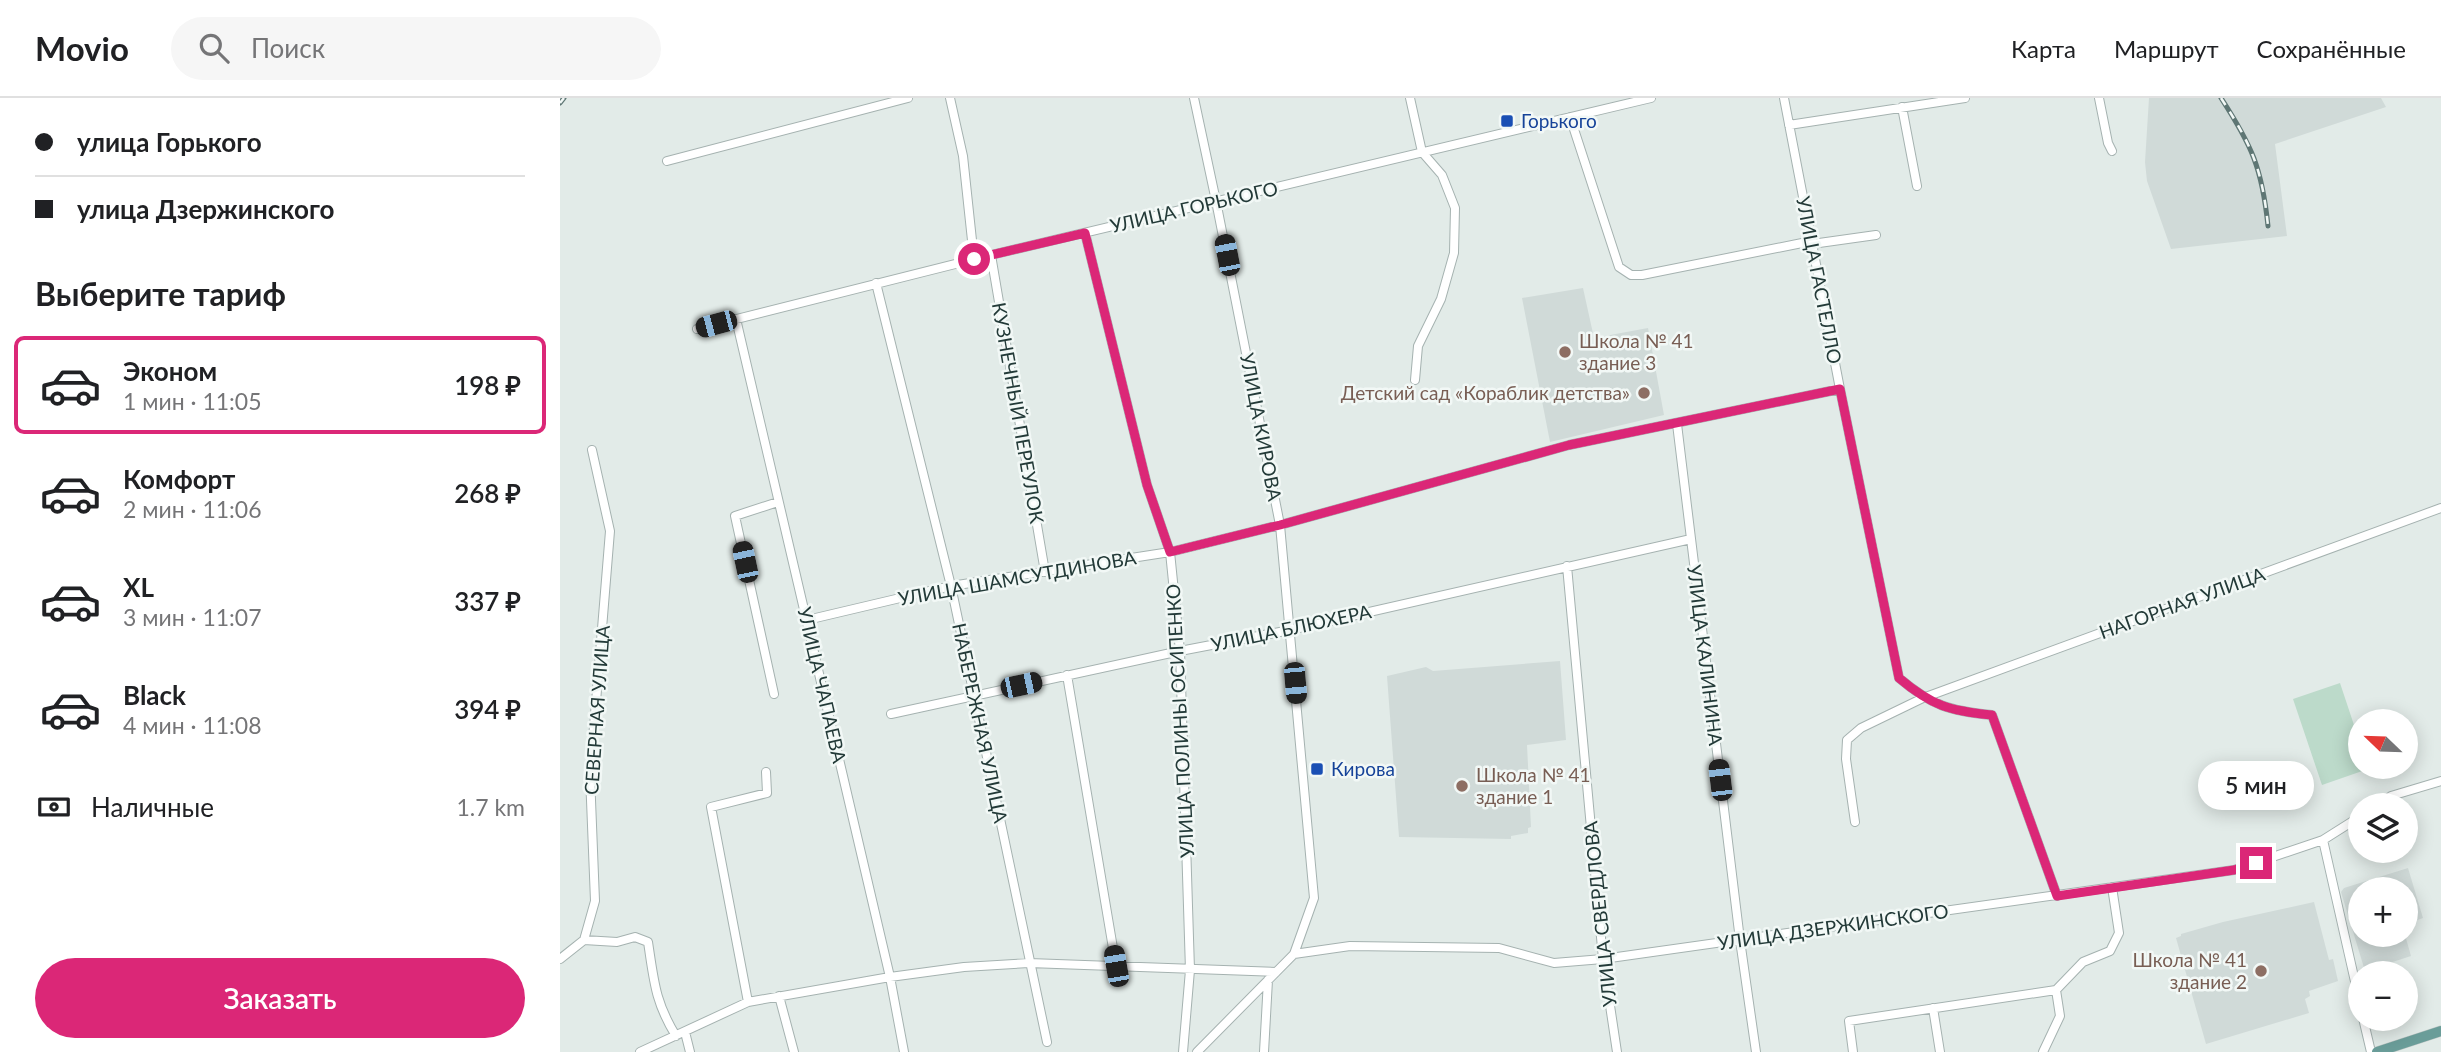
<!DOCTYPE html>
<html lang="ru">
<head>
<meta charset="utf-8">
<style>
	:root { --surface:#fff; --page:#f6f6f6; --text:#202124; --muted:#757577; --line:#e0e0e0; --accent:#db2777 }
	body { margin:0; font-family:Lato,sans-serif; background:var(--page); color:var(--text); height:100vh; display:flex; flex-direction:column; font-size:26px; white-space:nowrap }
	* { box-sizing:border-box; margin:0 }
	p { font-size:23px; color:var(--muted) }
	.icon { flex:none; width:38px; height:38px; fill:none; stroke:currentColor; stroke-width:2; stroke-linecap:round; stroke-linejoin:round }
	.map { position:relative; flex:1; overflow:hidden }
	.panel { display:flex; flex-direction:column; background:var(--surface); width:560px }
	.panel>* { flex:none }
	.top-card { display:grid; align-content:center; height:154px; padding:0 35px; background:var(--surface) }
	.needle { width:46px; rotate:293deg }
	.fabs { position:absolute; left:1788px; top:611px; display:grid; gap:14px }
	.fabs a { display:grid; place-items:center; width:70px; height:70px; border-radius:50%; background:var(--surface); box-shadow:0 4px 18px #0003; font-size:35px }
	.end { position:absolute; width:32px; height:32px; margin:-16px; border:9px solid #db2777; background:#fff; box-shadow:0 0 0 4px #fff }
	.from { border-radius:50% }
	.bubble { position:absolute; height:49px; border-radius:24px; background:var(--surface); box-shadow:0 4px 18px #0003; font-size:23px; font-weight:600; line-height:49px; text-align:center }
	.car { position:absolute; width:21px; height:42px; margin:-21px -10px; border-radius:9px; box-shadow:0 0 5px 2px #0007; background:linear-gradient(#222 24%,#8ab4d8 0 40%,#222 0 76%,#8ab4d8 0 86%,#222 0) }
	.top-card b { display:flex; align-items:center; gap:24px; height:66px; font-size:26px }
	.top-card b+b { border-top:2px solid var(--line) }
	.top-card i { width:18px; height:18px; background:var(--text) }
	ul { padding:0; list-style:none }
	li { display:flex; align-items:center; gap:21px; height:98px; margin:0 14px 10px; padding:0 21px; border:4px solid transparent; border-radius:10px }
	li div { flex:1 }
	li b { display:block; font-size:26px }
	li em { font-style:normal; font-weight:600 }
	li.current { border-color:var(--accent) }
	li>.icon { width:63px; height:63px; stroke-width:1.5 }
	h2 { padding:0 35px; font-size:32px; line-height:84px }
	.pay { display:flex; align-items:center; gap:18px; height:77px; padding:0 35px; font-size:26px }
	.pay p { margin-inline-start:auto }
	.cta { display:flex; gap:14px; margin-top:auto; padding:14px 35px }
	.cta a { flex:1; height:80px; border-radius:42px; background:var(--accent); color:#fff; font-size:28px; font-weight:600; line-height:80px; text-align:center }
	header { display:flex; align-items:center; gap:42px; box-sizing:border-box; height:98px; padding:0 35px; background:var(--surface); border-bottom:2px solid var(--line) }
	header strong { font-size:33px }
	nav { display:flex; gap:38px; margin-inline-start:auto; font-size:24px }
	.search { width:490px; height:63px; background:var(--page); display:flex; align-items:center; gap:18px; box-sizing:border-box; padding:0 24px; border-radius:38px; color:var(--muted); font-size:26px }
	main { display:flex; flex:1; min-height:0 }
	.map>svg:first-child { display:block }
	.built { fill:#d0dad8 }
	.green { fill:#bcdaca }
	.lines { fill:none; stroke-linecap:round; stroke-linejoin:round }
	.minor-casing { stroke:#a5b2b0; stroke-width:10 }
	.major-casing { stroke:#c1c8c7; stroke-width:11 }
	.minor { stroke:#fff; stroke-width:8 }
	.major { stroke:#6a9d99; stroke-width:10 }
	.rail-casing { stroke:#5e7674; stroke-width:5 }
	.rail { stroke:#f2f8f6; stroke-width:2.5; stroke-dasharray:8; stroke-linecap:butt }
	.route { stroke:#db2777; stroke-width:9 }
	.transit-dot { fill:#1a4fb4; stroke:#f2f8f6; stroke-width:2.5 }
	.education-dot { fill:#8d6e63; stroke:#f2f8f6; stroke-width:2.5 }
	.labels { text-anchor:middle; stroke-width:5; stroke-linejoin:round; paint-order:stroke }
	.transit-label { font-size:19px; fill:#164399; stroke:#f2f8f6; text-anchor:start }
	.street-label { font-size:19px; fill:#233a38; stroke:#f2f8f6 }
	.education-label { font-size:19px; fill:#785e54; stroke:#f2f8f6; text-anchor:start }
</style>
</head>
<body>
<header>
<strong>Movio</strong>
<div class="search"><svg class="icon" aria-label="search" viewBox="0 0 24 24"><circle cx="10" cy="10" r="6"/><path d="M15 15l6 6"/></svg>Поиск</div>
<nav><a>Карта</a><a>Маршрут</a><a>Сохранённые</a></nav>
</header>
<main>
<section class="panel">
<div class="top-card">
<b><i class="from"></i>улица Горького</b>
<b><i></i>улица Дзержинского</b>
</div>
<h2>Выберите тариф</h2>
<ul>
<li class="current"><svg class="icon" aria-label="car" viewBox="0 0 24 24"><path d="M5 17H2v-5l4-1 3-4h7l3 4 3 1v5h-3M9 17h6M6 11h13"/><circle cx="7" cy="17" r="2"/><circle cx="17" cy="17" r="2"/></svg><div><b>Эконом</b><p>1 мин · 11:05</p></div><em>198 ₽</em></li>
<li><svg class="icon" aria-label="car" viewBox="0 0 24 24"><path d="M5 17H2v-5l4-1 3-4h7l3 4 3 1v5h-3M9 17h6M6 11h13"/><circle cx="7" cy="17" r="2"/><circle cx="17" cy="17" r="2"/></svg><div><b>Комфорт</b><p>2 мин · 11:06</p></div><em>268 ₽</em></li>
<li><svg class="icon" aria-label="car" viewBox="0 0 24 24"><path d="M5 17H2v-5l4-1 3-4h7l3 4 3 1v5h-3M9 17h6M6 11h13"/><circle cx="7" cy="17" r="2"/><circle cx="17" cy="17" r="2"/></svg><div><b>XL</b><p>3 мин · 11:07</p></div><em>337 ₽</em></li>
<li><svg class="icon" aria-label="car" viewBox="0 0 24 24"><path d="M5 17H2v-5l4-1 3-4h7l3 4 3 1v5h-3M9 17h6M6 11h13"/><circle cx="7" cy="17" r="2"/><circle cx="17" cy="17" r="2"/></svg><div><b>Black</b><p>4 мин · 11:08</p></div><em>394 ₽</em></li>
</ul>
<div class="pay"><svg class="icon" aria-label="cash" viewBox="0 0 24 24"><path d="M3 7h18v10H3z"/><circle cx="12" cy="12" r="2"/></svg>Наличные<p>1.7 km</p></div>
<div class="cta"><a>Заказать</a></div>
</section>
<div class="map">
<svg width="1881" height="954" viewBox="0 0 1881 954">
	<rect width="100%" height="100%" fill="#e2ebe8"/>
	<!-- built -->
	<path class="built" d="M 1589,0 L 1821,0 L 1826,9 L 1715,46 L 1727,138 L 1611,151 L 1587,83 L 1585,64 Z
		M 1023,190 L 1034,240 L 1088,230 L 1104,317 L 990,344 L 962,200 Z
		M 1000,563 L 1006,642 L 967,647 L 971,729 L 968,730 L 968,735 L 951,738 L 951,741 L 839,739 L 827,578 L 866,569 L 873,573 Z
		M 1848,770 L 1863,820 L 1846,826 L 1846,791 L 1801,791 L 1801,836 L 1845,837 L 1851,858 L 1805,873 L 1781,794 L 1784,790 Z
		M 1754,804 L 1769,862 L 1773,861 L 1778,883 L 1749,893 L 1750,898 L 1745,901 L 1749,915 L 1646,946 L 1616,840 L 1621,838 L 1621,836 L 1663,824 Z"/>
	<!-- green -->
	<path class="green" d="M 1780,585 L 1801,648 L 1801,668 L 1808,669 L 1808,671 L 1762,687 L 1733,601 Z"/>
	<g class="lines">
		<!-- minor casing -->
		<g class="minor-casing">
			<path id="minor" d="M 390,0 L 403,58 L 414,161
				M 634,0 L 656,103 L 720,427 L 754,800 L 734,856 L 637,954
				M 850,0 L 862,54 L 882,77 L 895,110 L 894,155 L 881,201 L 858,248 L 855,282
				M 1224,0 L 1280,291 L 1339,580 C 1372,608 1390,613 1432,617 L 1497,798
				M 1539,0 L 1548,45 L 1552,53
				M 1342,9 L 1357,88
				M 1010,19 L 1059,169 L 1071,177 L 1082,177 L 1252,143
				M 1229,27 L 1405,0
				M 107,63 L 348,0
				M 525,135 L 587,387 L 610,454 L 620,553 L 630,872 L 623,954
				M 1252,146 L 1316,137
				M 431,157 L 485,474
				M 316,185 L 391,488 L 487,944
				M 176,221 L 330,879 L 344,954
				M 137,231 L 431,157 L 1091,0
				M 1117,326 L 1180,842 L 1196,954
				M 1007,468 L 1043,861 L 1057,954
				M 247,522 L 391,488 L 610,454 L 720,427 L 1009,347 L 1280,291
				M 507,577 L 556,868
				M 214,596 L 175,418 L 218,404
				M 331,616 L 620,553 L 730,532 L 1131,441
				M 1818,707 L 1831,698 L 1881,683
				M 1295,724 L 1286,661 L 1287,642 L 1301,630 L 1363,600 L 1881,410
				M 1763,742 L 1801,910
				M 24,842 L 57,844 L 75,839 L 88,844 C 94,883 95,904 116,938
				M 734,856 L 790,848 L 939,850 L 994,865 L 1043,861 L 1674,772 L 1763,742 L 1801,718
				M 0,861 L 24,842 L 35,803 L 30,677 L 50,433 L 32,352
				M 219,898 L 234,954
				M 188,904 L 151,709 L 207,695 L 206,674
				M 1373,910 L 1380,954
				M 1803,920 L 1811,954
				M 125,934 L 130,954
				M 80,954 L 188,904 L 330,879 L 404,869 L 469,865 L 716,874
				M 704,954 L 708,882
				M 1293,954 L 1289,923 L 1496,892
				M 1483,954 L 1500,918 L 1496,892 L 1523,864 L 1550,853 L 1559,835 L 1552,789"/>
		</g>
		<!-- major casing -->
		<g class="major-casing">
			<path id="major" d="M 1817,954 L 1881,933"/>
		</g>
		<!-- minor -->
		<use href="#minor" class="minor"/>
		<!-- major -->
		<use href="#major" class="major"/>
		<!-- rail casing -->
		<g class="rail-casing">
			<path id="rail" d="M 1661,0 C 1692,48 1702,70 1708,128
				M 0,5 L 4,0"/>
		</g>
		<!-- rail -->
		<use href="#rail" class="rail"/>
	</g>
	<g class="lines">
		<!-- route -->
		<path class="route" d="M 414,161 L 525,135 L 587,387 L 610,454 L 720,427 L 1009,347 L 1280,291 L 1339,580 C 1372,608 1390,613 1432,617 L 1497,798 L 1674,772 L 1696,765"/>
	</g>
	<!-- markers -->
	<g class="transit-dot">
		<rect x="940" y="16" width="14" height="14" rx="3.5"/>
		<rect x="750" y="664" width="14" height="14" rx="3.5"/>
	</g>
	<g class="education-dot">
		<circle cx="1005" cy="254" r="7"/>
		<circle cx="1084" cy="295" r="7"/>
		<circle cx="902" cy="688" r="7"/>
		<circle cx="1701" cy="873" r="7"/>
	</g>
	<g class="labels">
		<!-- transit labels -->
		<g class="transit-label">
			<text x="961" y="30">Горького</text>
			<text x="771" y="678">Кирова</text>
		</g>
		<!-- street labels -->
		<g class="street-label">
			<text transform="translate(634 109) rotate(-13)" y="7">УЛИЦА ГОРЬКОГО</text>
			<text transform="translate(1259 182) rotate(79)" y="7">УЛИЦА ГАСТЕЛЛО</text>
			<text transform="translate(458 315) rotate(80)" y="7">КУЗНЕЧНЫЙ ПЕРЕУЛОК</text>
			<text transform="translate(701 329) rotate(79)" y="7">УЛИЦА КИРОВА</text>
			<text transform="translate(457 480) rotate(-10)" y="7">УЛИЦА ШАМСУТДИНОВА</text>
			<text transform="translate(1622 505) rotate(-20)" y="7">НАГОРНАЯ УЛИЦА</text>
			<text transform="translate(731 530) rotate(-12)" y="7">УЛИЦА БЛЮХЕРА</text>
			<text transform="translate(1145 557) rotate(83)" y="7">УЛИЦА КАЛИНИНА</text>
			<text transform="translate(262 587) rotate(77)" y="7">УЛИЦА ЧАПАЕВА</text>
			<text transform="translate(37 612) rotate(-86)" y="7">СЕВЕРНАЯ УЛИЦА</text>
			<text transform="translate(620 623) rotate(-93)" y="7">УЛИЦА ПОЛИНЫ ОСИПЕНКО</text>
			<text transform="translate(420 625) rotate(78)" y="7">НАБЕРЕЖНАЯ УЛИЦА</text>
			<text transform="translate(1040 816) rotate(-96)" y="7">УЛИЦА СВЕРДЛОВА</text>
			<text transform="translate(1273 829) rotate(-8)" y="7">УЛИЦА ДЗЕРЖИНСКОГО</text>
		</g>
		<!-- education labels -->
		<g class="education-label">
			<text x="1019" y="250">Школа № 41<tspan x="1019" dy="22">здание 3</tspan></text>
			<text x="1070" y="302" text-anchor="end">Детский сад «Кораблик детства»</text>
			<text x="916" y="684">Школа № 41<tspan x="916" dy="22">здание 1</tspan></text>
			<text x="1687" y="869" text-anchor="end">Школа № 41<tspan x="1687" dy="22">здание 2</tspan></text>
		</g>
	</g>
</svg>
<div class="fabs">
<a><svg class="needle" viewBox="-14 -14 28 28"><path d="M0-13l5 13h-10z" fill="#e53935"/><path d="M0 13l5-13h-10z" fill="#757577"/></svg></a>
<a><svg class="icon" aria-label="layers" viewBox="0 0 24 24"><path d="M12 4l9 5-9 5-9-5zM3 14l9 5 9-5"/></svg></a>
<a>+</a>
<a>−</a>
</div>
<i class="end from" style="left:414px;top:161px"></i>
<i class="end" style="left:1696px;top:765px"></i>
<div class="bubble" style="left:1638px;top:663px;width:116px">5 мин</div>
<i class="car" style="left:667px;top:157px;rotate:349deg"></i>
<i class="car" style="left:156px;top:226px;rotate:255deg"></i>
<i class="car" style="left:185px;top:464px;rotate:348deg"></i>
<i class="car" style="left:735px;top:585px;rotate:175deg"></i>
<i class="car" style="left:461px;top:587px;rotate:78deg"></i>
<i class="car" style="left:1160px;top:682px;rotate:353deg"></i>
<i class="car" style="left:556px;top:868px;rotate:350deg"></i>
</div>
</main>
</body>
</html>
